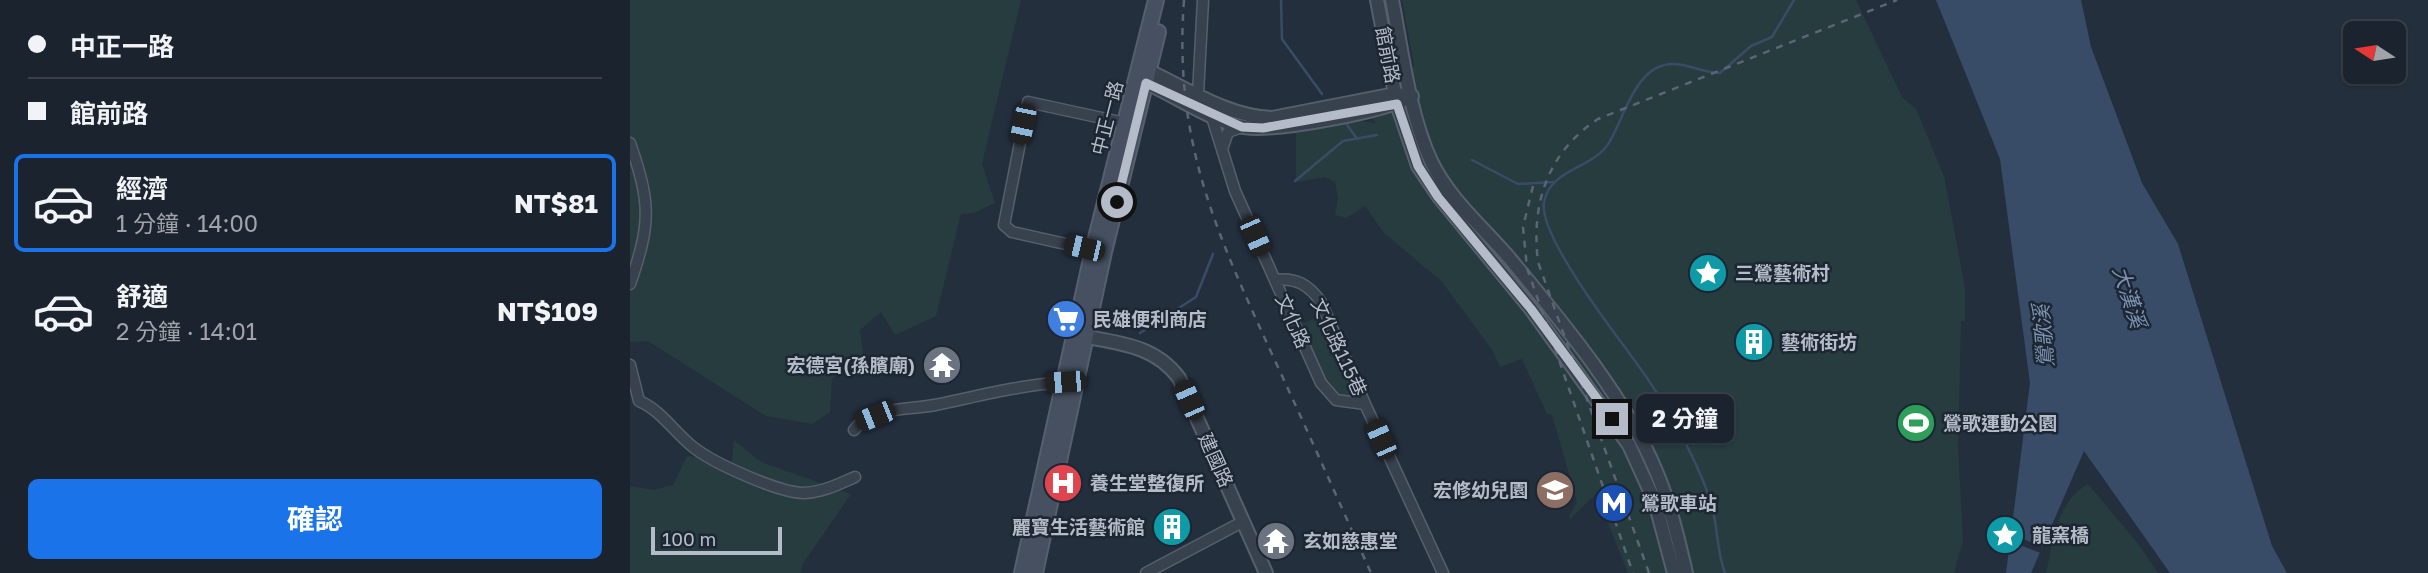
<!DOCTYPE html>
<html lang="zh-TW">
<head>
<meta charset="utf-8">
<style>
	:root { --surface:#1b232e; --page:#242b36; --text:#f1f3f6; --muted:#a0a4aa; --line:#39404a; --accent:#1a73e8 }
	body { margin:0; font-family:"Golos Text","Noto Sans TC",sans-serif; background:var(--page); color:var(--text); height:100vh; display:flex; flex-direction:column; font-size:26px; white-space:nowrap }
	* { box-sizing:border-box; margin:0 }
	p { font-size:23px; color:var(--muted) }
	.icon { flex:none; width:38px; height:38px; fill:none; stroke:currentColor; stroke-width:2; stroke-linecap:round; stroke-linejoin:round }
	.map { position:relative; flex:1; overflow:hidden }
	.side { display:flex; flex-direction:column; background:var(--surface); width:630px }
	.side>* { flex:none }
	.banner { display:grid; align-content:center; height:154px; padding:0 28px; background:var(--surface) }
	.needle { width:46px; rotate:282deg }
	.buttons { position:absolute; left:1713px; top:21px; display:grid; gap:14px }
	.buttons a { display:grid; place-items:center; width:63px; height:63px; border-radius:10px; background:var(--surface); box-shadow:0 2px 5px #0004,0 0 0 2px var(--line); font-size:35px }
	.scale { position:absolute; left:21px; bottom:18px; width:131px; box-sizing:border-box; padding-left:7px; border:4px solid #b4bcc9; border-top:0; font-size:19px; line-height:24px; white-space:nowrap; color:#b4bcc9; -webkit-text-stroke:5px #1d2633; paint-order:stroke }
	.end { position:absolute; width:32px; height:32px; margin:-16px; border:9px solid #b4bcc9; background:#111; box-shadow:0 0 0 4px #111 }
	.from { border-radius:50% }
	.bubble { position:absolute; height:49px; border-radius:10px; background:var(--surface); box-shadow:0 2px 5px #0004,0 0 0 2px var(--line); font-size:23px; font-weight:700; line-height:49px; text-align:center }
	.car { position:absolute; width:21px; height:42px; margin:-21px -10px; border-radius:9px; box-shadow:0 0 5px 2px #0007; background:linear-gradient(#222 24%,#8ab4d8 0 40%,#222 0 76%,#8ab4d8 0 86%,#222 0) }
	.banner b { display:flex; align-items:center; gap:24px; height:66px; font-size:26px }
	.banner b+b { border-top:2px solid var(--line) }
	.banner i { width:18px; height:18px; background:var(--text) }
	ul { padding:0; list-style:none }
	li { display:flex; align-items:center; gap:21px; height:98px; margin:0 14px 10px; padding:0 14px; border:4px solid transparent; border-radius:10px }
	li div { flex:1 }
	li b { display:block; font-size:26px }
	li em { font-style:normal; font-weight:700 }
	li.selected { border-color:var(--accent) }
	li>.icon { width:63px; height:63px; stroke-width:1.5 }
	.action { display:flex; gap:14px; margin-top:auto; padding:14px 28px }
	.action a { flex:1; height:80px; border-radius:10px; background:var(--accent); color:#fff; font-size:28px; font-weight:700; line-height:80px; text-align:center }
	main { display:flex; flex:1; min-height:0 }
	.map>svg:first-child { display:block }
	.green { fill:#263c3f }
	.water { fill:#394c67 }
	.pier { fill:#242f3e }
	.lines { fill:none; stroke-linecap:round; stroke-linejoin:round }
	.stream { stroke:#394c67; stroke-width:2.5 }
	.minor-casing { stroke:#565f6c; stroke-width:13 }
	.tertiary-casing { stroke:#565f6c; stroke-width:16 }
	.secondary-casing { stroke:#565f6c; stroke-width:18 }
	.minor { stroke:#38414e; stroke-width:10 }
	.tertiary { stroke:#38414e; stroke-width:12 }
	.secondary { stroke:#465061; stroke-width:14 }
	.rail { stroke:#5a6575; stroke-width:2.5; stroke-dasharray:7 7; stroke-linecap:butt }
	.route { stroke:#b4bcc9; stroke-width:9 }
	.labels { text-anchor:middle; stroke-width:5; stroke-linejoin:round; paint-order:stroke }
	.street-label { font-size:19px; fill:#b4bcc9; stroke:#1d2633 }
	.poi-label { font-size:19px; font-weight:bold; fill:#b4bcc9; stroke:#1d2633; text-anchor:start }
	.water-label { font-size:21px; font-style:italic; fill:#7c92b1; stroke:#1d2633 }
</style>
</head>
<body>
<main>
<section class="side">
<div class="banner">
<b><i class="from"></i>中正一路</b>
<b><i></i>館前路</b>
</div>
<ul>
<li class="selected"><svg class="icon" aria-label="car" viewBox="0 0 24 24"><path d="M5 17H2v-5l4-1 3-4h7l3 4 3 1v5h-3M9 17h6M6 11h13"/><circle cx="7" cy="17" r="2"/><circle cx="17" cy="17" r="2"/></svg><div><b>經濟</b><p>1 分鐘 · 14:00</p></div><em>NT$81</em></li>
<li><svg class="icon" aria-label="car" viewBox="0 0 24 24"><path d="M5 17H2v-5l4-1 3-4h7l3 4 3 1v5h-3M9 17h6M6 11h13"/><circle cx="7" cy="17" r="2"/><circle cx="17" cy="17" r="2"/></svg><div><b>舒適</b><p>2 分鐘 · 14:01</p></div><em>NT$109</em></li>
</ul>
<div class="action"><a>確認</a></div>
</section>
<div class="map">
<svg width="1798" height="573" viewBox="0 0 1798 573">
	<rect width="100%" height="100%" fill="#242f3e"/>
	<!-- green -->
	<path class="green" d="M 0,0 L 391,0 L 352,164 L 365,203 L 344,213 L 331,214 L 306,316 L 265,335 L 251,312 L 230,330 L 236,374 L 213,364 L 202,379 L 200,412 L 182,424 L 136,416 L 18,341 L 0,342 Z
		M 772,0 L 1226,0 L 1272,97 L 1286,109 L 1314,176 L 1335,288 L 1335,321 L 1331,321 L 1328,448 L 1333,541 L 1324,573 L 998,573 L 966,494 L 940,519 L 939,516 L 947,502 L 922,415 L 917,414 L 892,359 L 870,367 L 863,351 L 812,282 L 754,233 L 735,206 L 716,218 L 705,215 L 708,198 L 705,182 L 695,177 L 668,182 L 666,179 L 666,131 L 730,121 L 745,123 L 743,117 L 784,66 Z
		M 689,316 L 728,399 L 707,393 L 695,379 L 672,324 Z
		M 104,440 L 131,462 L 221,494 L 172,565 L 170,573 L 0,573 L 0,486 L 24,490 L 43,485 L 57,456 L 102,461 Z
		M 1458,484 L 1509,545 L 1528,573 L 1416,573 C 1424,540 1426,502 1458,484 Z"/>
	<!-- water -->
	<path class="water" d="M 1306,0 L 1451,0 L 1461,47 L 1512,183 L 1548,244 L 1642,546 L 1657,573 L 1540,573 L 1454,451 L 1401,573 L 1376,573 L 1400,383 L 1370,159 Z"/>
	<!-- pier -->
	<path class="pier" d="M 1378,533 L 1416,548 L 1413,554 L 1377,540 Z"/>
	<g class="lines">
		<!-- stream -->
		<path class="stream" d="M 651,0 L 652,39 L 692,94
			M 717,125 L 726,137
			M 842,160 L 888,184 L 924,182
			M 665,181 L 713,141 L 747,135
			M 510,333 L 566,297 L 583,254
			M 1095,573 C 1087,552 1088,532 1083,511 C 1073,468 1032,397 1005,361 C 984,332 909,236 914,203 C 919,168 965,169 980,141 C 995,116 1006,63 1044,64 C 1059,64 1073,73 1090,73 L 1121,46 L 1142,37 L 1164,0"/>
		<!-- minor casing -->
		<g class="minor-casing">
			<path id="minor" d="M 568,94 L 573,0
				M 581,114 L 605,191 L 691,383 L 706,400 L 735,404 L 813,573
				M 0,143 C 21,204 21,223 0,284
				M 592,149 L 598,132 L 612,127
				M 467,251 L 382,232 L 374,225 L 398,102 L 495,123
				M 645,280 C 666,277 679,285 691,302 L 735,404
				M 0,365 L 9,401 C 31,410 44,432 63,447 C 83,463 147,492 173,493 C 191,493 209,484 225,477
				M 224,430 C 241,406 279,410 305,405 C 349,396 390,385 435,382
				M 516,573 L 614,521"/>
		</g>
		<!-- tertiary casing -->
		<g class="tertiary-casing">
			<path id="tertiary" d="M 747,0 L 767,104 L 788,166 L 809,197 L 901,309 L 999,445 L 1025,502 L 1044,573
				M 762,0 C 772,50 779,114 801,161 C 819,199 854,228 881,260 C 932,322 995,397 1026,471 C 1040,504 1048,538 1056,573
				M 519,71 C 557,89 599,117 642,118 L 765,94 L 782,96 C 754,112 645,132 614,127 C 585,123 544,95 516,83 L 508,74 Z
				M 447,335 C 486,343 524,344 549,378 L 636,573"/>
		</g>
		<!-- secondary casing -->
		<g class="secondary-casing">
			<path id="secondary" d="M 392,573 L 463,250 L 526,0
				M 405,573 L 474,252 L 528,32"/>
		</g>
		<!-- minor -->
		<use href="#minor" class="minor"/>
		<!-- tertiary -->
		<use href="#tertiary" class="tertiary"/>
		<!-- secondary -->
		<use href="#secondary" class="secondary"/>
		<!-- rail -->
		<path class="rail" d="M 554,0 C 543,145 589,238 647,365 C 679,434 710,504 741,573
			M 903,186 L 893,227 L 897,268 L 1003,573
			M 1019,573 L 908,262 C 901,204 917,153 968,119 L 1267,0"/>
	</g>
	<g class="lines">
		<!-- route -->
		<path class="route" d="M 487,202 L 516,83 L 612,127 L 633,128 L 767,104 L 788,166 L 808,197 L 901,309 L 982,419"/>
	</g>
	<!-- icons -->
	<defs>
		<g id="sight-disc" transform="scale(2.0125)"><circle r="9.5" fill="#0f9aa8" stroke="#1d2633"/><path d="M0-6L1.8-2.2L6-1.7L2.9 1.2L3.7 5.4L0 3.3L-3.7 5.4L-2.9 1.2L-6-1.7L-1.8-2.2Z" fill="#fff"/></g>
		<g id="supermarket-disc" transform="scale(2.0125)"><circle r="9.5" fill="#3f7fe0" stroke="#1d2633"/><path d="M-6-5.5h2.5l.6 2H6L4.5 2H-2.5L-4.4-4H-6ZM-1.5 3.2a1.3 1.3 0 1 0 .1 0ZM3 3.2a1.3 1.3 0 1 0 .1 0Z" fill="#fff"/></g>
		<g id="building-disc" transform="scale(2.0125)"><circle r="9.5" fill="#0f9aa8" stroke="#1d2633"/><path d="M-4-6H4V6H1V3H-1V6H-4ZM-2.5-4.3h1.7v1.8h-1.7ZM.8-4.3h1.7v1.8H.8ZM-2.5-1h1.7V.8h-1.7ZM.8-1h1.7V.8H.8Z" fill="#fff"/></g>
		<g id="temple-disc" transform="scale(2.0125)"><circle r="9.5" fill="#6b7280" stroke="#1d2633"/><path d="M0-6L5-2H3V0L6.5 2.5H4V6H1.5V3h-3V6H-4V2.5H-6.5L-3 0V-2H-5Z" fill="#fff"/></g>
		<g id="stadium-disc" transform="scale(2.0125)"><circle r="9.5" fill="#2e9e5b" stroke="#1d2633"/><path d="M0-5a6.5 5 0 1 0 0 10a6.5 5 0 1 0 0-10ZM-3.5-1.8h7v3.6h-7Z" fill="#fff"/></g>
		<g id="hospital-disc" transform="scale(2.0125)"><circle r="9.5" fill="#e0444e" stroke="#1d2633"/><path d="M-5-5h3v3.5h4V-5h3V5h-3V1.5h-4V5h-3Z" fill="#fff"/></g>
		<g id="school-disc" transform="scale(2.0125)"><circle r="9.5" fill="#8d6e63" stroke="#1d2633"/><path d="M0-5L7-2L0 1L-7-2ZM-4 1L0 2.5L4 1V4Q0 6-4 4Z" fill="#fff"/></g>
		<g id="metro-disc" transform="scale(2.0125)"><circle r="9.5" fill="#1a4fb4" stroke="#1d2633"/><path d="M-5.5 5V-5H-3L0 0L3-5H5.5V5H3V-.5L0 4L-3-.5V5Z" fill="#fff"/></g>
	</defs>
	<g fill-rule="evenodd">
		<use href="#sight-disc" x="1078" y="273"/>
		<use href="#supermarket-disc" x="436" y="319"/>
		<use href="#building-disc" x="1124" y="342"/>
		<use href="#temple-disc" x="312" y="365"/>
		<use href="#stadium-disc" x="1286" y="423"/>
		<use href="#hospital-disc" x="433" y="483"/>
		<use href="#school-disc" x="925" y="490"/>
		<use href="#metro-disc" x="984" y="503"/>
		<use href="#building-disc" x="542" y="527"/>
		<use href="#sight-disc" x="1375" y="535"/>
		<use href="#temple-disc" x="646" y="541"/>
	</g>
	<g class="labels">
		<!-- street labels -->
		<g class="street-label">
			<text transform="translate(758 55) rotate(79)" y="7">館前路</text>
			<text transform="translate(477 118) rotate(-76)" y="7">中正一路</text>
			<text transform="translate(663 321) rotate(66)" y="7">文化路</text>
			<text transform="translate(709 347) rotate(65)" y="7">文化路115巷</text>
			<text transform="translate(586 460) rotate(66)" y="7">建國路</text>
		</g>
		<!-- poi labels -->
		<g class="poi-label">
			<text x="1105" y="280">三鶯藝術村</text>
			<text x="463" y="326">民雄便利商店</text>
			<text x="1151" y="349">藝術街坊</text>
			<text x="285" y="372" text-anchor="end">宏德宮(孫臏廟)</text>
			<text x="1313" y="430">鶯歌運動公園</text>
			<text x="460" y="490">養生堂整復所</text>
			<text x="898" y="497" text-anchor="end">宏修幼兒園</text>
			<text x="1011" y="510">鶯歌車站</text>
			<text x="515" y="534" text-anchor="end">麗寶生活藝術館</text>
			<text x="1402" y="542">龍窯橋</text>
			<text x="673" y="548">玄如慈惠堂</text>
		</g>
		<!-- water labels -->
		<g class="water-label">
			<text transform="translate(1499 297) rotate(72)" y="7">大漢溪</text>
			<text transform="translate(1414 336) rotate(-95)" y="7">鶯歌溪</text>
		</g>
	</g>
</svg>
<div class="buttons">
<a><svg class="needle" viewBox="-14 -14 28 28"><path d="M0-13l5 13h-10z" fill="#e53935"/><path d="M0 13l5-13h-10z" fill="#a0a4aa"/></svg></a>
</div>
<div class="scale">100 m</div>
<i class="end from" style="left:487px;top:202px"></i>
<i class="end" style="left:982px;top:419px"></i>
<div class="bubble" style="left:1006px;top:394px;width:98px">2 分鐘</div>
<i class="car" style="left:393px;top:124px;rotate:192deg"></i>
<i class="car" style="left:625px;top:236px;rotate:156deg"></i>
<i class="car" style="left:454px;top:248px;rotate:283deg"></i>
<i class="car" style="left:435px;top:382px;rotate:266deg"></i>
<i class="car" style="left:559px;top:400px;rotate:336deg"></i>
<i class="car" style="left:245px;top:416px;rotate:248deg"></i>
<i class="car" style="left:751px;top:439px;rotate:336deg"></i>
</div>
</main>
</body>
</html>
